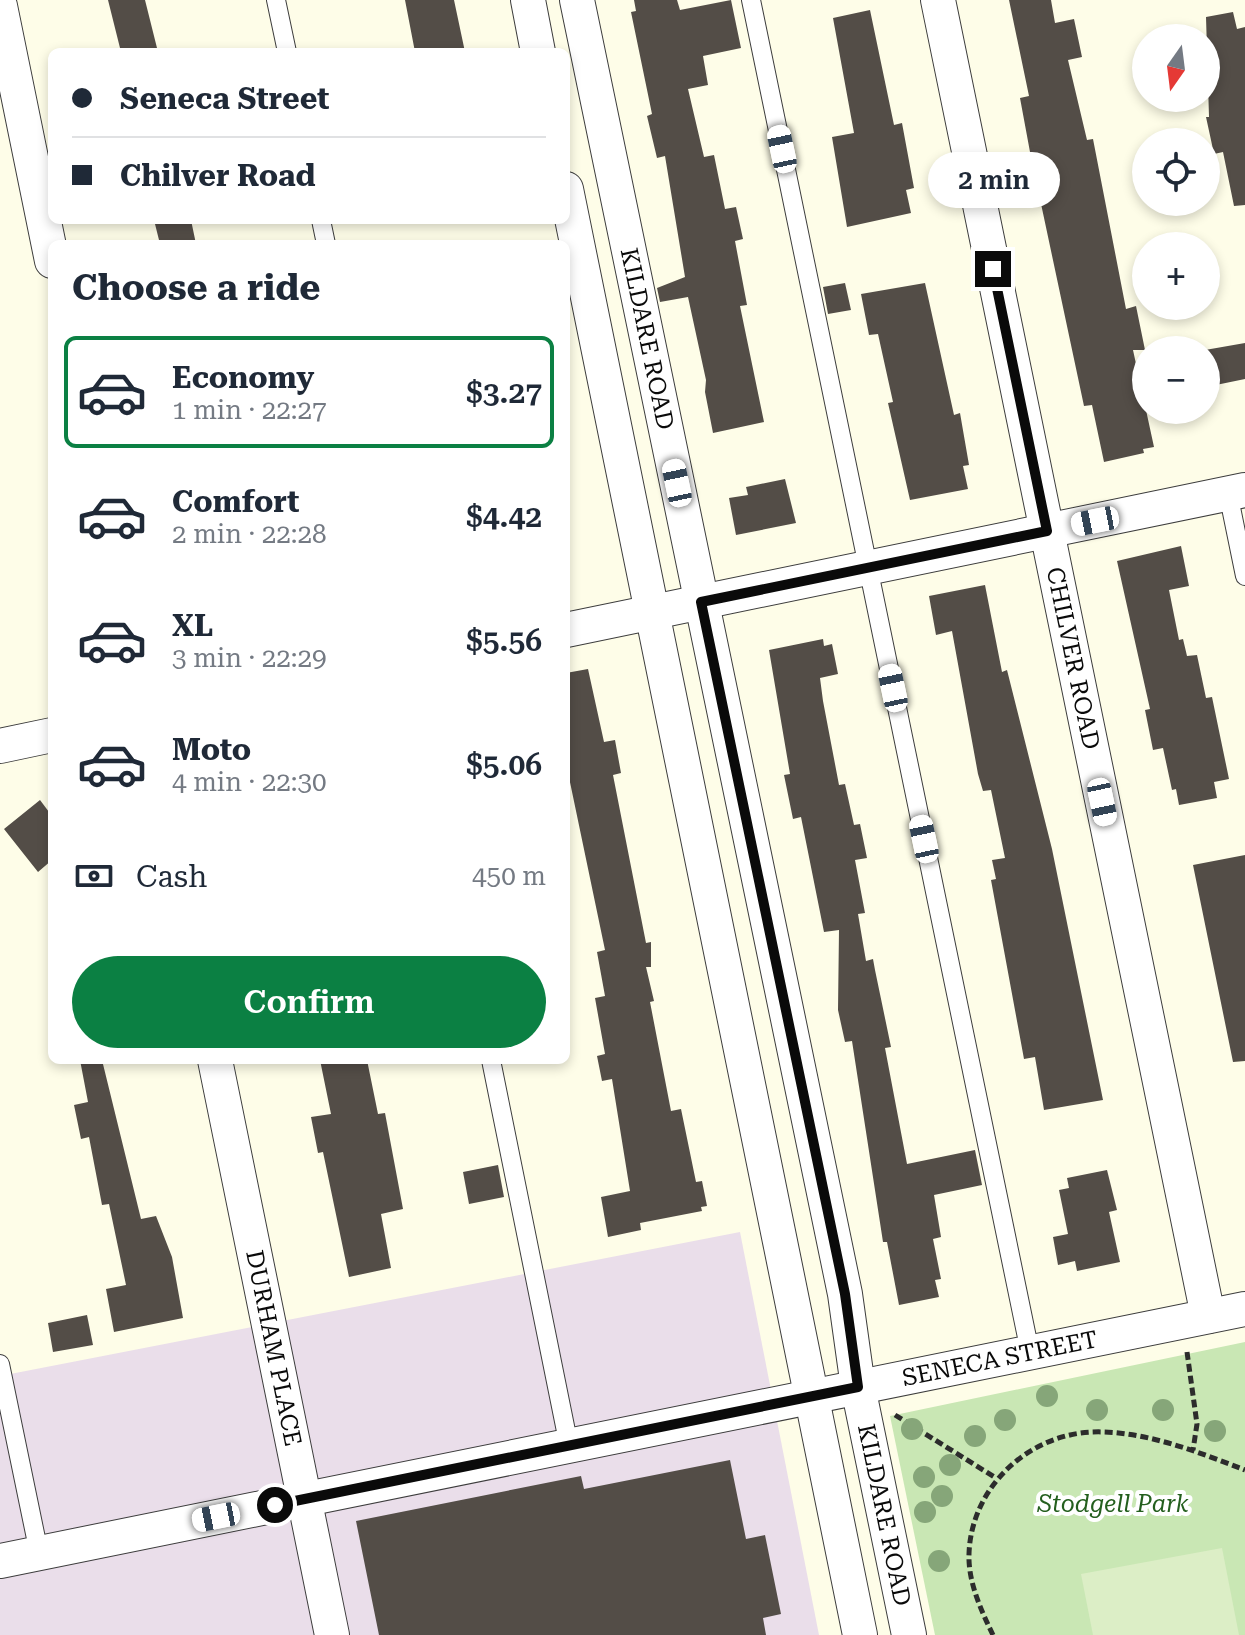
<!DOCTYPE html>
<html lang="en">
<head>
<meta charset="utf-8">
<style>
	:root { --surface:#fff; --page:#f6f6f7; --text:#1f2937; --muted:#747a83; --line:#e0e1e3; --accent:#0b8043 }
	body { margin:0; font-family:"Roboto Serif",serif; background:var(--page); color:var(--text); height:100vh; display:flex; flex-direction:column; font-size:30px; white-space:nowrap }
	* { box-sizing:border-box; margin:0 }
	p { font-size:26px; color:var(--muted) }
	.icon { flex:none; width:44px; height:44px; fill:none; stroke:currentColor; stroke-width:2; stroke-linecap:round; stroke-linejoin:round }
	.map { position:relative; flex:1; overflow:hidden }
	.panel { position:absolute; left:48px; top:240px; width:522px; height:824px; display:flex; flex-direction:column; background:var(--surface); border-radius:12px; box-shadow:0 4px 12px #0003 }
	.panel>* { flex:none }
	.top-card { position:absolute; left:48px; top:48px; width:522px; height:176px; border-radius:12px; box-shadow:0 4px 12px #0003; display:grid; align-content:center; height:176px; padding:0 24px; background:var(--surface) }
	.needle { width:52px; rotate:194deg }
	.buttons { position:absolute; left:1132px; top:24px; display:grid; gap:16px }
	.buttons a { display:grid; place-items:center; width:88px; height:88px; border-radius:50%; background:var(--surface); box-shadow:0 4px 12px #0003; font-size:40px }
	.end { position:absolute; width:36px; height:36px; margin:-18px; border:10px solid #0a0a0a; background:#fff; box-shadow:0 0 0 4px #fff }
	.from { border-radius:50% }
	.bubble { position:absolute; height:56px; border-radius:28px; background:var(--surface); box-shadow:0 4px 12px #0003; font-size:26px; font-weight:600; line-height:56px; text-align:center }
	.car { position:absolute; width:24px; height:48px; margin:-24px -12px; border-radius:10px; box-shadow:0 0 6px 2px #0007; background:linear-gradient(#fff 24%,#345 0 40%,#fff 0 76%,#345 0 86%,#fff 0) }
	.top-card b { display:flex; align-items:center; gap:28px; height:76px; font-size:30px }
	.top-card b+b { border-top:2px solid var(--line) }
	.top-card i { width:20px; height:20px; background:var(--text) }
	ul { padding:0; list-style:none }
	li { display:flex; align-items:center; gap:24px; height:112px; margin:0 16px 12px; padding:0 8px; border:4px solid transparent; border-radius:12px }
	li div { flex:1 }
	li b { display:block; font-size:30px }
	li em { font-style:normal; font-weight:600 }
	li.active { border-color:var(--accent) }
	li>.icon { width:72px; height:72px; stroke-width:1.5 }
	h2 { padding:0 24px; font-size:36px; line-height:96px }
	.pay { display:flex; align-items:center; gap:20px; height:88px; padding:0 24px; font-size:30px }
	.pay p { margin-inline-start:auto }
	.button { display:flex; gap:16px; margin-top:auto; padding:16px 24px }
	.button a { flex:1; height:92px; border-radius:48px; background:var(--accent); color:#fff; font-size:32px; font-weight:600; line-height:92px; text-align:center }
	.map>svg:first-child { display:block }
	.industrial { fill:#eadeea }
	.green { fill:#c9e7b4 }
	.pitch { fill:#dceec6 }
	.building { fill:#534d47 }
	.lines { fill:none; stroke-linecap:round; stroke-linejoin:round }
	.service-casing { stroke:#3d3d3d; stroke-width:20 }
	.minor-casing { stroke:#3d3d3d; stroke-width:36 }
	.path { stroke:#2c2c2c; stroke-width:5; stroke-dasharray:8 4; stroke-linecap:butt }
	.service { stroke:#fff; stroke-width:18 }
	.minor { stroke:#fff; stroke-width:34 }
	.tree { fill:#86a679 }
	.route { stroke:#0a0a0a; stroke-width:10 }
	.labels { text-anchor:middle; stroke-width:8; stroke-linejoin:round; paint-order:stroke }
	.street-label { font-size:24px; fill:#0a0a0a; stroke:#fff }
	.park-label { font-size:24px; font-style:italic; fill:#245f1e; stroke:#fff }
</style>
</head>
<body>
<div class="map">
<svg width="1245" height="1635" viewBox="0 0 1245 1635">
	<rect width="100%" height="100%" fill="#fefde8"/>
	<!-- industrial -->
	<path class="industrial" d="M 740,1232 L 819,1635 L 0,1635 L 0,1376 Z"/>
	<!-- green -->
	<path class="green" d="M 1245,1342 L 1245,1635 L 935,1635 L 890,1416 Z"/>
	<!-- pitch -->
	<path class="pitch" d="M 1222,1548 L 1239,1635 L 1093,1635 L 1081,1574 Z"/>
	<!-- building -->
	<path class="building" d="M 108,0 L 145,0 L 158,52 L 121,52 Z
		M 405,0 L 454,0 L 465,52 L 415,52 Z
		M 634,0 L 677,0 L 680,10 L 731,0 L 741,48 L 703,56 L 708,85 L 688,89 L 704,157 L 714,155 L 725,209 L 736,207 L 743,239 L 735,241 L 747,305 L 740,306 L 764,422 L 713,433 L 705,392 L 706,380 L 688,297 L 660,302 L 657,288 L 685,277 L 665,156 L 657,158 L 647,116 L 652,114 L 631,12 L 636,11 Z
		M 1009,0 L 1051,0 L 1055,23 L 1074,19 L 1082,57 L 1068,60 L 1087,140 L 1093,139 L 1126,309 L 1136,306 L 1145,350 L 1133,350 L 1154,447 L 1143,449 L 1144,453 L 1104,462 L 1092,405 L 1084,406 L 1030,152 L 1020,98 L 1029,96 Z
		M 870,10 L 894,125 L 902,123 L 914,188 L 906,190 L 911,213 L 847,227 L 832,137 L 854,133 L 833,18 Z
		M 1233,12 L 1237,29 L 1245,27 L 1245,205 L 1234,206 L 1223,152 L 1214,154 L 1206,117 L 1209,117 L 1206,17 Z
		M 154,220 L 191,220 L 196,244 L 160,244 Z
		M 845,283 L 851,310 L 828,314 L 823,287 Z
		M 925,283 L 954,415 L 960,413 L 969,465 L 963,466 L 968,489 L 910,500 L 888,403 L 893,402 L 878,334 L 869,335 L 861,294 Z
		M 1245,343 L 1245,379 L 1211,386 L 1205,350 Z
		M 785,479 L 796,523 L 736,535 L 729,498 L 748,495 L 746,487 Z
		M 1181,546 L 1189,586 L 1169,590 L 1179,640 L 1183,639 L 1187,656 L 1197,655 L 1206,698 L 1212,697 L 1229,779 L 1214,782 L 1217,798 L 1179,805 L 1176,789 L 1172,790 L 1163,748 L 1153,750 L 1145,710 L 1150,709 L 1117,561 Z
		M 985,585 L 1002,672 L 1007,670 L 1052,849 L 1103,1100 L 1044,1110 L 1035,1057 L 1024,1059 L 991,880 L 996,879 L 992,860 L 1005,858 L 991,790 L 983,791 L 978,774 L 952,631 L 936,635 L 929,596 Z
		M 823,639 L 824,646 L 832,644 L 838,674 L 820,678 L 823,701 L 839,785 L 845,784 L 854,825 L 860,824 L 867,858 L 855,860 L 865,913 L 858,914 L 866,961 L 873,959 L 875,970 L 891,1047 L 885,1048 L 907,1164 L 975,1150 L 982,1185 L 934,1195 L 941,1237 L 933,1239 L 941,1279 L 935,1280 L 939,1297 L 899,1305 L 887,1242 L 883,1242 L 852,1041 L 845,1042 L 838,1010 L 839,930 L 824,932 L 801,817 L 793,819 L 784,775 L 790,774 L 769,650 Z
		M 588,669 L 604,742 L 615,740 L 621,773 L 613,775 L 646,943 L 651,942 L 651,967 L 646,967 L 654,1001 L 650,1002 L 671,1111 L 681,1109 L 696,1182 L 702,1181 L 707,1206 L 701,1207 L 702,1211 L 640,1223 L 641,1230 L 608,1237 L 601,1197 L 630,1191 L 612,1079 L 602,1081 L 597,1056 L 605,1054 L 595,998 L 605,996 L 597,952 L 605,950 L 566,763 L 566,673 Z
		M 40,800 L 52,816 L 52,860 L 38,872 L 4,829 Z
		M 1245,855 L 1245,1061 L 1233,1062 L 1193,865 Z
		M 80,1060 L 102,1060 L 141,1219 L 156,1216 L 172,1257 L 183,1318 L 114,1332 L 106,1289 L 126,1285 L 109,1204 L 102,1205 L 89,1137 L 81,1139 L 74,1105 L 88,1102 Z
		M 320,1060 L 367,1060 L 378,1114 L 385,1113 L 403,1209 L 381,1214 L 391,1268 L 349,1277 L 323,1152 L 318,1153 L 311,1117 L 331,1114 Z
		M 498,1165 L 504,1197 L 469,1204 L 463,1172 Z
		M 1107,1170 L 1117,1210 L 1109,1212 L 1120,1262 L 1077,1271 L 1075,1261 L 1058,1265 L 1053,1237 L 1068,1234 L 1059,1190 L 1069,1188 L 1067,1178 Z
		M 87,1315 L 93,1345 L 53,1352 L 48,1323 Z
		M 730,1460 L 746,1539 L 765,1535 L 781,1614 L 763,1618 L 766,1635 L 379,1635 L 356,1521 L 581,1476 L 584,1489 Z"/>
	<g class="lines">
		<!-- service casing -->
		<g class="service-casing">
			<path id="service" d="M 276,0 L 287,52
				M 751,0 L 1030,1352
				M 321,220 L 326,244
				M 1228,493 L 1245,576
				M 491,1060 L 569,1446
				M 0,1364 L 39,1553"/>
		</g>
		<!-- minor casing -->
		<g class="minor-casing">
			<g id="minor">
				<path d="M 528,0 L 538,52"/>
				<path id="s1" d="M 577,0 L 845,1294 L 858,1387 L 909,1635"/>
				<path id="s2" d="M 938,0 L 1208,1316"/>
				<path d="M 0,6 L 52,261"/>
				<path d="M 566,189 L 860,1635"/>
				<path d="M 566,630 L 1245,490"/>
				<path d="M 0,746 L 52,735"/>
				<path id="s3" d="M 215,1060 L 332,1635"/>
				<path id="s4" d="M 0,1561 L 1245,1309"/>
			</g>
		</g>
		<!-- path -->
		<path class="path" d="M 1187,1352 L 1197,1424 L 1193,1450
			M 895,1415 L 996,1478
			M 993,1635 C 981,1610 968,1582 969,1554 C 971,1488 1027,1435 1092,1432 C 1143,1430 1198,1452 1245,1470"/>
		<!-- service -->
		<use href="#service" class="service"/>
		<!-- minor -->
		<use href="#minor" class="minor"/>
	</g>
	<!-- trees -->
	<g class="tree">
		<circle cx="1047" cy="1396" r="11"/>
		<circle cx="1097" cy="1410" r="11"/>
		<circle cx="1163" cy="1410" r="11"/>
		<circle cx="1005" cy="1420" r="11"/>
		<circle cx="912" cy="1429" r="11"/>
		<circle cx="1215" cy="1431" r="11"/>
		<circle cx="975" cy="1436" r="11"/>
		<circle cx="950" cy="1465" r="11"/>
		<circle cx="924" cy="1477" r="11"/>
		<circle cx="942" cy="1496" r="11"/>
		<circle cx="925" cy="1512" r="11"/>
		<circle cx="939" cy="1561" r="11"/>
	</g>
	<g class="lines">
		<!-- route -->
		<path class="route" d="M 275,1505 L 858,1387 L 845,1294 L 701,602 L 1047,531 L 993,269"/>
	</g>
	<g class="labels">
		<!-- street labels -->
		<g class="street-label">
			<text dy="8" stroke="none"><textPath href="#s1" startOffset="346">KILDARE ROAD</textPath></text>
			<text dy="8" stroke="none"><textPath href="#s2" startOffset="672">CHILVER ROAD</textPath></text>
			<text dy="8" stroke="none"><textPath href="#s3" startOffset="294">DURHAM PLACE</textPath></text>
			<text dy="8" stroke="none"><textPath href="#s4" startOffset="1020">SENECA STREET</textPath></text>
			<text dy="8" stroke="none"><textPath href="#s1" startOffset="1546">KILDARE ROAD</textPath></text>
		</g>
		<!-- park labels -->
		<g class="park-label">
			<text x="1113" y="1512">Stodgell Park</text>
		</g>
	</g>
</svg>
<div class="buttons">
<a><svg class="needle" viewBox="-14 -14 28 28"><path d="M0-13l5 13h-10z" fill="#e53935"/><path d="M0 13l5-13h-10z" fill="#747a83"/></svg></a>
<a><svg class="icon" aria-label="locate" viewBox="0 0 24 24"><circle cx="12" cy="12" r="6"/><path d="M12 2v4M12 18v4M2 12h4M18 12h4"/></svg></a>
<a>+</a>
<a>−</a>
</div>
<i class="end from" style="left:275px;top:1505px"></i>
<i class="end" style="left:993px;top:269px"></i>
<div class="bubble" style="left:928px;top:152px;width:132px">2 min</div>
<i class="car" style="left:782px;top:149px;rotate:348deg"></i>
<i class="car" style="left:677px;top:483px;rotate:348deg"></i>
<i class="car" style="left:1095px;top:521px;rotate:259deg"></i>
<i class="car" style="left:893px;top:688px;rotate:348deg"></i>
<i class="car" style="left:1102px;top:802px;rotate:168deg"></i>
<i class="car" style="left:924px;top:839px;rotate:348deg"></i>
<i class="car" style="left:216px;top:1517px;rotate:259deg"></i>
<div class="top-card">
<b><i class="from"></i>Seneca Street</b>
<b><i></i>Chilver Road</b>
</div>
<section class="panel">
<h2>Choose a ride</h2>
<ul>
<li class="active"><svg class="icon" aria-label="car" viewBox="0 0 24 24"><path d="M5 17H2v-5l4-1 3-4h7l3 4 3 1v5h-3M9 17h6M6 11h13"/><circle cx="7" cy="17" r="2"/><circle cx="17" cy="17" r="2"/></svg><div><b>Economy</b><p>1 min · 22:27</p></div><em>$3.27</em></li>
<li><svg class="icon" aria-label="car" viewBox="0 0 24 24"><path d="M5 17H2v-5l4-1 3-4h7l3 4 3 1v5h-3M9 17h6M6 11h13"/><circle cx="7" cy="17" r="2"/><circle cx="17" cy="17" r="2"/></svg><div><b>Comfort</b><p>2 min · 22:28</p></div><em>$4.42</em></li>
<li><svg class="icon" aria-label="car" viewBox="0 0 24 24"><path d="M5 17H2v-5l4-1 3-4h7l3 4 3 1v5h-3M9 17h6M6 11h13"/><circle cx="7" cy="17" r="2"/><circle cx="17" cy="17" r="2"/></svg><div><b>XL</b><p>3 min · 22:29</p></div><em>$5.56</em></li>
<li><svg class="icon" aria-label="car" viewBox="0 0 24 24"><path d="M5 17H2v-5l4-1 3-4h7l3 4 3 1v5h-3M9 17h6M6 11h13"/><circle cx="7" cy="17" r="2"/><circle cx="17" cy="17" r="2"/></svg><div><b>Moto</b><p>4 min · 22:30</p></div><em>$5.06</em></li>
</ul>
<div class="pay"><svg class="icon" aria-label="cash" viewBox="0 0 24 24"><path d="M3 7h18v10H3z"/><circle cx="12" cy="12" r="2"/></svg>Cash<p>450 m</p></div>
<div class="button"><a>Confirm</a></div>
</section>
</div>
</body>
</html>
